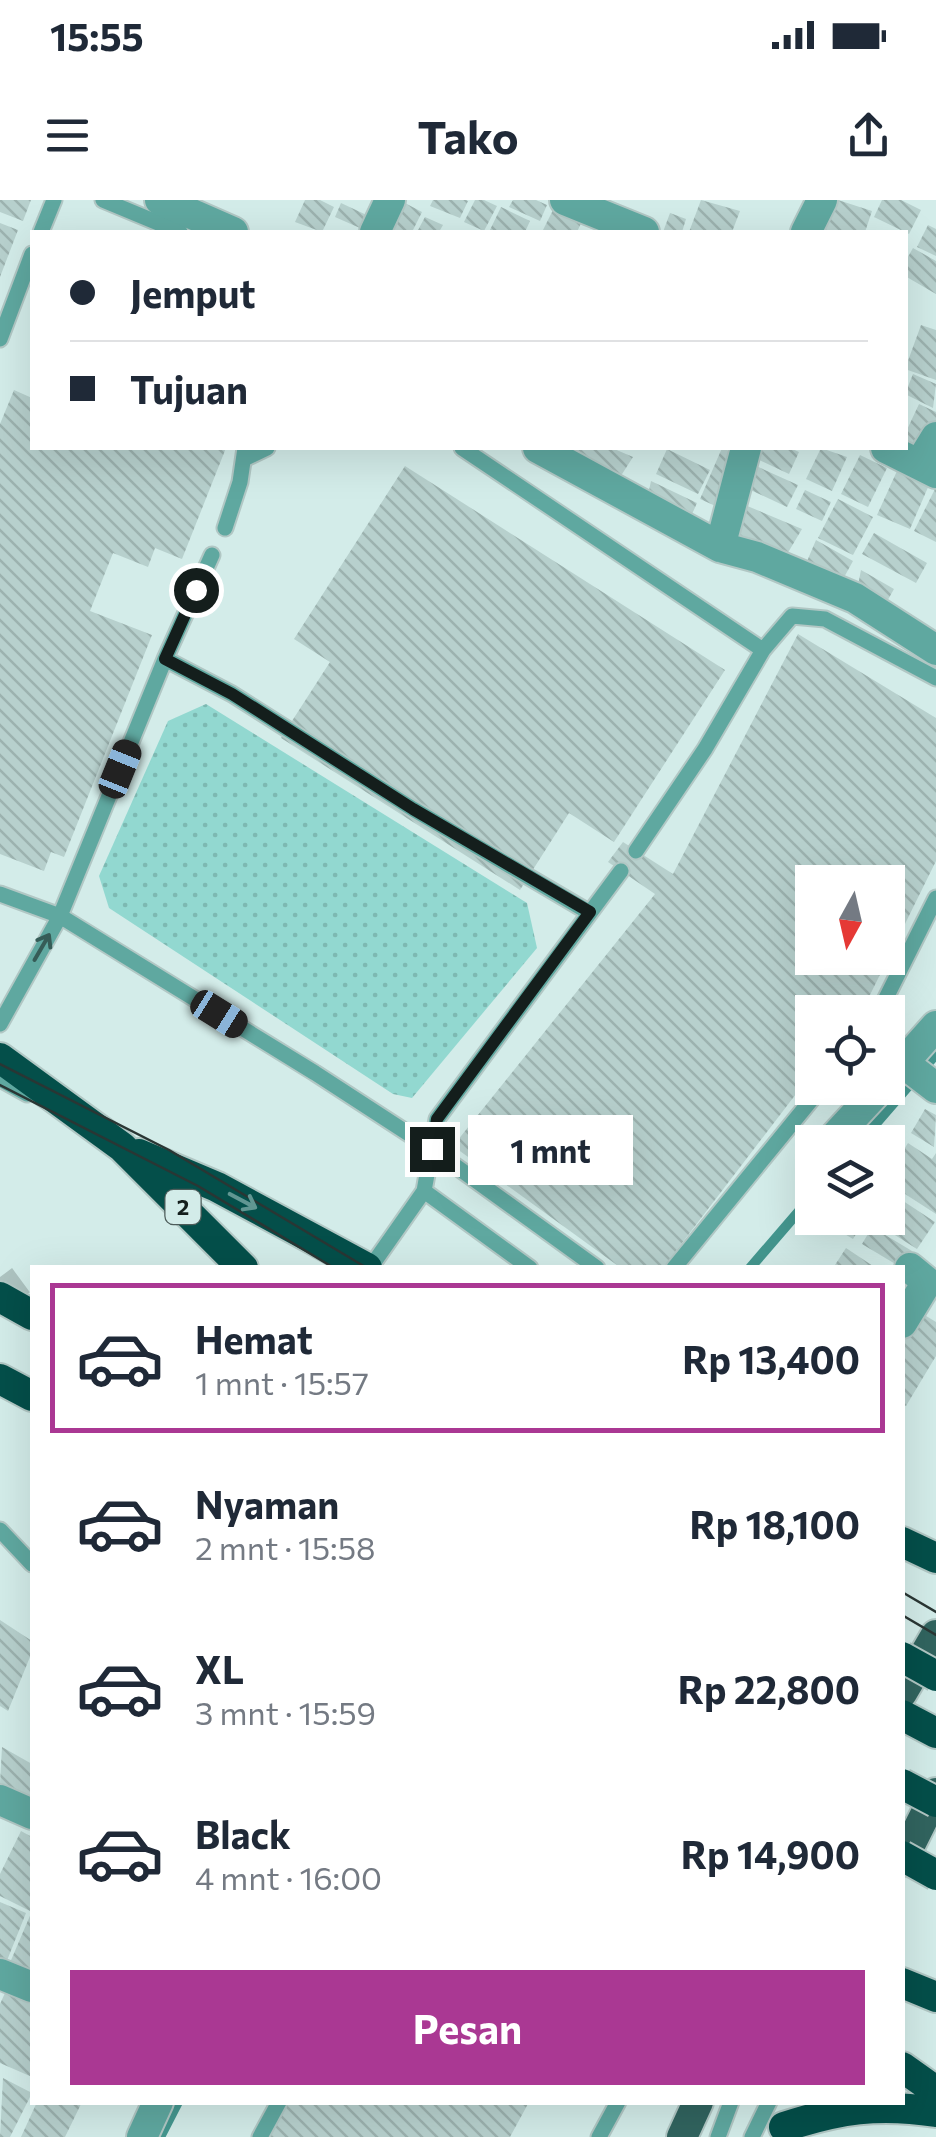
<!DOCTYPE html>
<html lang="id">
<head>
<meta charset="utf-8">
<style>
	:root { --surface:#fff; --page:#f2f2f3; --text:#1f2937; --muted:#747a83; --line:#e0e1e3; --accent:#aa3893 }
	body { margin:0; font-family:Commissioner,sans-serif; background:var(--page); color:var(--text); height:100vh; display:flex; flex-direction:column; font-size:38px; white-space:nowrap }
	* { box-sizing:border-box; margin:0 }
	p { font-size:32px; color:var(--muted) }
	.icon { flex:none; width:55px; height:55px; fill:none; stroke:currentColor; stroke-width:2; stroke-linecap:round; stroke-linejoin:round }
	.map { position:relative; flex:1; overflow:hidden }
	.details { position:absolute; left:30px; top:1065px; width:875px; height:840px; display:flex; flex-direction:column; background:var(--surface); border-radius:0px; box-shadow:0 10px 40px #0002 }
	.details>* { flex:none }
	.hud { position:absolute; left:30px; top:30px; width:878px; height:220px; border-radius:0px; box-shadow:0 10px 40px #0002; display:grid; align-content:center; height:220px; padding:0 40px; background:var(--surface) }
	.needle { width:65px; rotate:188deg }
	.controls { position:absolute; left:795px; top:665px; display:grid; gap:20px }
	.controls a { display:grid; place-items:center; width:110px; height:110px; border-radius:0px; background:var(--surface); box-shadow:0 10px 40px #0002; font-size:50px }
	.end { position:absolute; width:45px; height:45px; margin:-22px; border:12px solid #141e1c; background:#fff; box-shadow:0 0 0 5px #fff }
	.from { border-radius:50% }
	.bubble { position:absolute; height:70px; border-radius:0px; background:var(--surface); box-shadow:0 10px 40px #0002; font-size:32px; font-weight:700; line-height:70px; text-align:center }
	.car { position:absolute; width:30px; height:60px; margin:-30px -15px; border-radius:12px; box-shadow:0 0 8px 2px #0007; background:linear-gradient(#222 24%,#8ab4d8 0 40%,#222 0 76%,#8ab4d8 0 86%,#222 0) }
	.hud b { display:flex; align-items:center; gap:35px; height:95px; font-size:38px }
	.hud b+b { border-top:2px solid var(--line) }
	.hud i { width:25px; height:25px; background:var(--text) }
	ul { padding:18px 0 0; list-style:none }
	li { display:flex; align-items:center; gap:30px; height:150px; margin:0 20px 15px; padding:0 20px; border:5px solid transparent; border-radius:0px }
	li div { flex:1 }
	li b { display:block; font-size:38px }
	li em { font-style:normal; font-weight:700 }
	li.active { border-color:var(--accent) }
	li>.icon { width:90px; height:90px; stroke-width:1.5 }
	.button { display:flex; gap:20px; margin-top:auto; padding:20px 40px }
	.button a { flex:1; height:115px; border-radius:0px; background:var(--accent); color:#fff; font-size:40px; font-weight:700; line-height:115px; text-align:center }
	.status { display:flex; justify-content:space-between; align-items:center; height:70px; padding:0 50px; background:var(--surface); direction:ltr }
	.status svg { height:28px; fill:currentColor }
	header { display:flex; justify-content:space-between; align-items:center; height:130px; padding:0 40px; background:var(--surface); font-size:45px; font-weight:700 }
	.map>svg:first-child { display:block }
	.park { fill:url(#park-dots) }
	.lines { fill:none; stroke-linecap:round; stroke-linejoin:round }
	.stream { stroke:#44978f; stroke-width:10 }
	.building { fill:url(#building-back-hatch); fill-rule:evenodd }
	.highway-tunnel { stroke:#adc3c0; stroke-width:30; stroke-dasharray:30 15; stroke-linecap:butt }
	.lane-casing { stroke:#b1c7c4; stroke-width:19 }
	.street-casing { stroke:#b1c7c4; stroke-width:34 }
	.primary-casing { stroke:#b1c7c4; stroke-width:34 }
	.highway-casing { stroke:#b1c7c4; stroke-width:34 }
	.lane { stroke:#5fa8a0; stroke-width:15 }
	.street { stroke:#5fa8a0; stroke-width:30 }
	.primary { stroke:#31645f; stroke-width:30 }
	.highway { stroke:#044f4a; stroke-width:30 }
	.tram { stroke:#2a3634; stroke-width:2.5 }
	.highway-bridge-casing { stroke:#b1c7c4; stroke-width:34; stroke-linecap:butt }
	.highway-bridge { stroke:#044f4a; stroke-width:30 }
	.oneway { stroke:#365c57 }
	.oneway2 { stroke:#619692 }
	.route { stroke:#141e1c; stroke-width:12 }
	.labels { text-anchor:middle; stroke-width:9; stroke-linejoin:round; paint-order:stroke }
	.shield { fill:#d3ece9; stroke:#4d5c5a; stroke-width:2.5 }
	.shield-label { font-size:22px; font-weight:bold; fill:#141e1c }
</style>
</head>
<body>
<div class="status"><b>15:55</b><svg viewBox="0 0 49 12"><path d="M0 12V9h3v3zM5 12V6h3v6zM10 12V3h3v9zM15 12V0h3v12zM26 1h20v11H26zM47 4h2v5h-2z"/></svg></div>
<header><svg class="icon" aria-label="menu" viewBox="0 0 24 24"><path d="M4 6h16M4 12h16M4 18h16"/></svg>Tako<svg class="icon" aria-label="share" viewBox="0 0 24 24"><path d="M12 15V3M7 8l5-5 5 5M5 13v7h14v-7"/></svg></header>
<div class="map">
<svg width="936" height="1937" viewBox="0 0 936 1937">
	<defs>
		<pattern id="park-dots" width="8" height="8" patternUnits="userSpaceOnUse" patternTransform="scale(2.5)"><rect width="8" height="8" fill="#92d8d0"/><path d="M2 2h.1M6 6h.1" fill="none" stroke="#7db9b2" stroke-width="1.8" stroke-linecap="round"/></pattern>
		<pattern id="building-back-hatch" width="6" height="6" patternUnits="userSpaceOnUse" patternTransform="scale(2.5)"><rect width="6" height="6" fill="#b7d0cd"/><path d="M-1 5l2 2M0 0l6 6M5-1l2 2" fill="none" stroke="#9cb2af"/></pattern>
	</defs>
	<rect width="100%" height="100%" fill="#d3ece9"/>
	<!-- park -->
	<path class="park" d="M 206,504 L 527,703 L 537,748 L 412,898 L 393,894 L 109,708 L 99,676 L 168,521 Z"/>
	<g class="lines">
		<!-- stream -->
		<path class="stream" d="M 860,942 L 936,854
			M 750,1068 L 812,996
			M 160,1937 L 178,1902"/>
	</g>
	<!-- building -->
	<path class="building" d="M 0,0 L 31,0 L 23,21 L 0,12 Z
		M 305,0 L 320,0 L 334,7 L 322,32 L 295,22 Z
		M 433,0 L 466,0 L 468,1 L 460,18 L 430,6 Z
		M 475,0 L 484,0 L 497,6 L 484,31 L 464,22 Z
		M 513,0 L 536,0 L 547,5 L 540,21 L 509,7 Z
		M 701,0 L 740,11 L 732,32 L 689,32 Z
		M 827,0 L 838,0 L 872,11 L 865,32 L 817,30 Z
		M 882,0 L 901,0 L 921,10 L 909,34 L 874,17 Z
		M 403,2 L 422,12 L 412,32 L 388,32 Z
		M 341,3 L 375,19 L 369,32 L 335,17 Z
		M 555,6 L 583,19 L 577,32 L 542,32 Z
		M 501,7 L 530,21 L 525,32 L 489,32 Z
		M 670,13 L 686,19 L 682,32 L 663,32 Z
		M 425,17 L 443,25 L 439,32 L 417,32 Z
		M 0,23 L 18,30 L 0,77 Z
		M 928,25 L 936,29 L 936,56 L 917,47 Z
		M 913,48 L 936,61 L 936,94 L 905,76 L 905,62 Z
		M 921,125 L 936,130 L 936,180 L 905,169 Z
		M 913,174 L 936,184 L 933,208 L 905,194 Z
		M 14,190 L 32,198 L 32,248 L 226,248 L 182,359 L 155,348 L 148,367 L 113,353 L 90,411 L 152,435 L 64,657 L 51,652 L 44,671 L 0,654 L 0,224 Z
		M 919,204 L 936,212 L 936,222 L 919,258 L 905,248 L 905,234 Z
		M 576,248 L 612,248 L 633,257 L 617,282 L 573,259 Z
		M 722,248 L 742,256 L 720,308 L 700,299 Z
		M 760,248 L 790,248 L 799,252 L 789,274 L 755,258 Z
		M 821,248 L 847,257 L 832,291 L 806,279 Z
		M 667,249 L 710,270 L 698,294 L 656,274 Z
		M 860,255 L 887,268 L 868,307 L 841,294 Z
		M 754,265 L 798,285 L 787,307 L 744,287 Z
		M 405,266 L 725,470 L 614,642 L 569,613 L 520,690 L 281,538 L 330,462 L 294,439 Z
		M 897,271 L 929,285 L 910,329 L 877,315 Z
		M 651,281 L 697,303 L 688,323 L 648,295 Z
		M 936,287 L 936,342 L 914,331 Z
		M 805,290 L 831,302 L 822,321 L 796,309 Z
		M 838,299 L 873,317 L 853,355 L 818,338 Z
		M 745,305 L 802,329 L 783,361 L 733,338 Z
		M 874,333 L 927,363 L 916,383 L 862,354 Z
		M 816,340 L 853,361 L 842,381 L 805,366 Z
		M 861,370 L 894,389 L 885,405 L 857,390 Z
		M 798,434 L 936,518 L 936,661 L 866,803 L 859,812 L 812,812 L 812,873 L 663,1068 L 621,1068 L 453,946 L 655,694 L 608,662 L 623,642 L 673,674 ZM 812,682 L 888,682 L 888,758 L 812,758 Z
		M 925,909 L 936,915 L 934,947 L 911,933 Z
		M 908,943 L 932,959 L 936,953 L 936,1014 L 888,983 L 888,975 Z
		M 888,991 L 935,1022 L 917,1049 L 868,1018 L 888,1018 Z
		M 823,1018 L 854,1018 L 863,1023 L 853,1039 L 821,1020 Z
		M 872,1027 L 912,1051 L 902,1068 L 862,1044 Z
		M 846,1048 L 876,1068 L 833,1068 Z
		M 918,1111 L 936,1122 L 936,1156 L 906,1206 L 902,1204 L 902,1136 Z
		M 0,1420 L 32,1441 L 32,1452 L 8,1511 L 0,1506 Z
		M 2,1547 L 32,1564 L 32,1602 L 0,1583 Z
		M 21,1631 L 32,1637 L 30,1711 L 0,1696 L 0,1674 Z
		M 0,1702 L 26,1713 L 4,1768 L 0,1766 Z
		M 32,1711 L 32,1783 L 6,1772 Z
		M 5,1793 L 32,1805 L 32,1877 L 0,1863 L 0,1804 Z
		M 3,1878 L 32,1893 L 10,1937 L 0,1937 Z
		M 37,1902 L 82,1902 L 65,1937 L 21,1937 Z
		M 288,1902 L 529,1902 L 510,1937 L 270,1937 Z"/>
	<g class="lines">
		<!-- highway-tunnel -->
		<path class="highway-tunnel" d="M 0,1077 L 28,1115"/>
		<!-- lane casing -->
		<g class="lane-casing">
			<path id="lane" d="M 103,0 L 180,32
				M 41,32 L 54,0
				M 0,139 L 32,54
				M 462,248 L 763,450
				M 244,259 L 267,248
				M 225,328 L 240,282 L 245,248
				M 165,459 L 232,494 L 413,609 L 590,713
				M 636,651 L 705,549 L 763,450 L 792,416 L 825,419 L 936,478
				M 0,694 L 60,716 L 315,873 L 432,949 L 597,1068
				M 879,812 L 936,698
				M 0,824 L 60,716 L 165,459 L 212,355
				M 0,879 L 27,894
				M 424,991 L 530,1068
				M 370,1068 L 424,991 L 437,919 L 621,671
				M 674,1068 L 821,888
				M 0,1330 L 32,1364
				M 260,1937 L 279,1902
				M 599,1937 L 618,1902
				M 718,1937 L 731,1902
				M 752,1937 L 769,1902"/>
		</g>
		<!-- street casing -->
		<g class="street-casing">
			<path id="street" d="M 160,0 L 233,32
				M 565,0 L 644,32
				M 375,32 L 390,0
				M 806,32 L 822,0
				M 538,248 L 720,347 L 746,248
				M 886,248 L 936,273
				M 920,263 L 936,237
				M 720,347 L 757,357 L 855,398 L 936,450
				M 910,868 L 936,888
				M 888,880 L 936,826
				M 830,942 L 880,888
				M 902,1123 L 927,1082 L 910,1068
				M 0,1600 L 32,1614
				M 0,1774 L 32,1787
				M 142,1937 L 158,1902"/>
		</g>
		<!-- primary casing -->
		<g class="primary-casing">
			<path id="primary" d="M 902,1493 L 936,1435
				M 902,1661 L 936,1593
				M 682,1937 L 698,1902"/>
		</g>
		<!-- highway casing -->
		<g class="highway-casing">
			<path id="highway" d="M 0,858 L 122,947 L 243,1068
				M 139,954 L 217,987 L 367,1068
				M 0,1097 L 32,1115
				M 0,1179 L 32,1196
				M 902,1342 L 936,1358
				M 902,1515 L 936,1533
				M 902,1783 L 936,1797
				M 902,1867 L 936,1891
				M 784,1927 C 839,1909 878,1903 936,1912"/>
		</g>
		<!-- lane -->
		<use href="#lane" class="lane"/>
		<!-- street -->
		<use href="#street" class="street"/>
		<!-- primary -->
		<use href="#primary" class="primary"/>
		<!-- highway -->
		<use href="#highway" class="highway"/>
		<!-- tram -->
		<path class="tram" d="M 0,864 L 169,950 L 367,1068
			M 0,885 L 198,986 L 334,1068
			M 902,1392 L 936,1412
			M 902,1415 L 936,1435"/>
		<!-- highway-bridge casing -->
		<g class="highway-bridge-casing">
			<path id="highway-bridge" d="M 902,1457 L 936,1476
				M 902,1584 L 936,1602
				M 902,1656 L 936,1675"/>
		</g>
		<!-- highway-bridge -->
		<use href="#highway-bridge" class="highway-bridge"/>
	</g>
	<!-- one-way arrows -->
	<defs><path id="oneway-shaft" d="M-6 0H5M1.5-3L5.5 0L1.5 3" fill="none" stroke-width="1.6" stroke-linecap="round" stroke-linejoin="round" transform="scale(2.5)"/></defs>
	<use class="oneway" href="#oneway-shaft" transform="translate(42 747) rotate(-60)"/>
	<use class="oneway2" href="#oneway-shaft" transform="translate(243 1001) rotate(28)"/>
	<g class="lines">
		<!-- route -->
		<path class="route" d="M 196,390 L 165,459 L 232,494 L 413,609 L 590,712 L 437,919 L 432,949"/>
	</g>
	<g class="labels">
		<!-- shield labels -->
		<rect class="shield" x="165.5" y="990" width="35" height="34" rx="8"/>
		<g class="shield-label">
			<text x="183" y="1015">2</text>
		</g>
	</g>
</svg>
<div class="controls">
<a><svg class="needle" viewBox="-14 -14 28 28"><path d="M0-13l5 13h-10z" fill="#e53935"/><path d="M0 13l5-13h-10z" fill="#747a83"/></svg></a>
<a><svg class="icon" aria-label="locate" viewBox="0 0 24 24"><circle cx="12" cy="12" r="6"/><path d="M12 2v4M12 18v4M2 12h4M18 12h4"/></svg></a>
<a><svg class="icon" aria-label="layers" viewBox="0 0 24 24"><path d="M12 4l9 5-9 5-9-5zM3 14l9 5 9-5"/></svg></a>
</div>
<i class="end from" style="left:196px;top:390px"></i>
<i class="end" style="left:432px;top:949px"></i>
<div class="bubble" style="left:468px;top:915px;width:165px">1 mnt</div>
<i class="car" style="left:120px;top:569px;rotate:22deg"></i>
<i class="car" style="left:219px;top:814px;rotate:122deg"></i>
<div class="hud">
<b><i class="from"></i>Jemput</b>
<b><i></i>Tujuan</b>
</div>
<section class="details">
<ul>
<li class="active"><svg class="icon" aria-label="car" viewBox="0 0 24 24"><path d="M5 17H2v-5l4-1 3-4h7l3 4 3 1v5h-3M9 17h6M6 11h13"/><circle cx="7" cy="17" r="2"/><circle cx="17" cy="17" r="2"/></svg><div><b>Hemat</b><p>1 mnt · 15:57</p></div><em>Rp 13,400</em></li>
<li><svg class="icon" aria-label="car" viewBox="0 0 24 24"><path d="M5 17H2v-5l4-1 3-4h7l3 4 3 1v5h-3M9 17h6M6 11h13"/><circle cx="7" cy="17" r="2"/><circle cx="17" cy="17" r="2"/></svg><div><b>Nyaman</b><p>2 mnt · 15:58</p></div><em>Rp 18,100</em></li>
<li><svg class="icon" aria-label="car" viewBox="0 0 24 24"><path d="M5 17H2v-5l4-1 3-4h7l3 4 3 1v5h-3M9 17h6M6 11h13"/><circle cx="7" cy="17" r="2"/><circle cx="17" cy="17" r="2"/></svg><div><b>XL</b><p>3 mnt · 15:59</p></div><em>Rp 22,800</em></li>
<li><svg class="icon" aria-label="car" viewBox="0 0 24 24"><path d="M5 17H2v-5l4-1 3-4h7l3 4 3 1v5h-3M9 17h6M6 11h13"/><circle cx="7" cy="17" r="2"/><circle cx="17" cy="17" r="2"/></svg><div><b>Black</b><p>4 mnt · 16:00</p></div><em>Rp 14,900</em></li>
</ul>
<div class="button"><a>Pesan</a></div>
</section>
</div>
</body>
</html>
